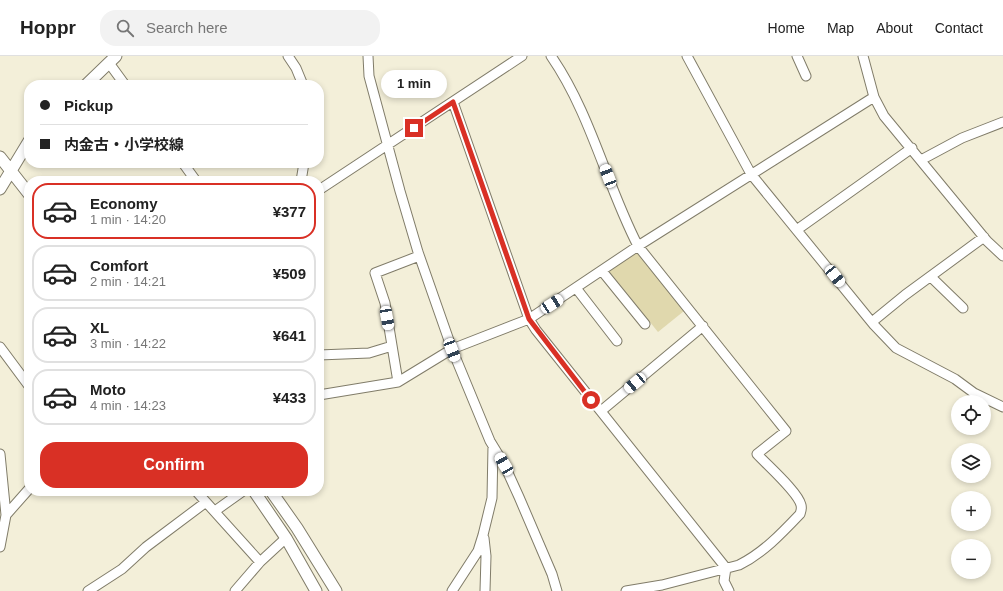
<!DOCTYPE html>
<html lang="en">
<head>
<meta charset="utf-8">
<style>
	:root { --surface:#fff; --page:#f2f2f2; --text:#222; --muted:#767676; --line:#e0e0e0; --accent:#d93025 }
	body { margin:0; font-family:Arial,"Noto Sans JP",sans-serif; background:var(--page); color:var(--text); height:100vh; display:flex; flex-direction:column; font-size:15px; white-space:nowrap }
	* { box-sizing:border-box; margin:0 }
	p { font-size:13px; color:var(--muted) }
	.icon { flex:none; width:22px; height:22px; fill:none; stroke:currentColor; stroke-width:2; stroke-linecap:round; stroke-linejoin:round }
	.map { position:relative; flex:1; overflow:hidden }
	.sheet { position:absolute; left:24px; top:120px; width:300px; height:320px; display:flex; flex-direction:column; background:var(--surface); border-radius:16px; box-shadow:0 2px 6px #0003 }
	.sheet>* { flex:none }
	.guide { position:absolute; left:24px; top:24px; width:300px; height:88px; border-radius:16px; box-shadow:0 2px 6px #0003; display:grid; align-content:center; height:88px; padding:0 16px; background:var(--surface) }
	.controls { position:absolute; left:951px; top:339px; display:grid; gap:8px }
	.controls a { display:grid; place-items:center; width:40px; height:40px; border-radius:50%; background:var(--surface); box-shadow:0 2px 6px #0003; font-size:20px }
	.end { position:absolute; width:18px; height:18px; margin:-9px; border:5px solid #d93025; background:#fff; box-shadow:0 0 0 2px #fff }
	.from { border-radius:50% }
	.bubble { position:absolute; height:28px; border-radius:14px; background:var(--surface); box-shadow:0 2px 6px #0003; font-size:13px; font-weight:800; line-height:28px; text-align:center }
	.car { position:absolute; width:12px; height:24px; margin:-12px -6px; border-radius:5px; box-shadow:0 0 3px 1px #0007; background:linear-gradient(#fff 24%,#345 0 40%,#fff 0 76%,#345 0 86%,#fff 0) }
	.guide b { display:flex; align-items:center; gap:14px; height:38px; font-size:15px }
	.guide b+b { border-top:1px solid var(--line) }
	.guide i { width:10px; height:10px; background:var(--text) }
	ul { padding:7px 0 0; list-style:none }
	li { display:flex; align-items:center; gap:12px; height:56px; margin:0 8px 6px; padding:0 8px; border:2px solid var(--line); border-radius:16px }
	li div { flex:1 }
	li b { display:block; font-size:15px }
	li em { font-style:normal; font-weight:800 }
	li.on { border-color:var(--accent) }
	li>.icon { width:36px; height:36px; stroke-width:1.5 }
	.action { display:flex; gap:8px; margin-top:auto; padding:8px 16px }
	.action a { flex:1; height:46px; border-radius:16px; background:var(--accent); color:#fff; font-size:16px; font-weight:800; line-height:46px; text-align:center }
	header { display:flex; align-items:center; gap:24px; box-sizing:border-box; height:56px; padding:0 20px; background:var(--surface); border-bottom:1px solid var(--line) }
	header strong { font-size:19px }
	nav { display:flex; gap:22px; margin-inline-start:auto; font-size:14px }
	.search { width:280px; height:36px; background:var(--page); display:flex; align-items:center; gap:10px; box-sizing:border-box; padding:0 14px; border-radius:16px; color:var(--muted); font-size:15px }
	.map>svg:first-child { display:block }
	.green { fill:#e0d8ad }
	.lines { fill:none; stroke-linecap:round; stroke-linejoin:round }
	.minor-casing { stroke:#807c69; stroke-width:11 }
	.major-casing { stroke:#807c69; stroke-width:13 }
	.minor { stroke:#fff; stroke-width:9 }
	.major { stroke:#fff; stroke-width:11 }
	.route { stroke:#d93025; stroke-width:5 }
</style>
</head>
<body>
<header>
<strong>Hoppr</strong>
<div class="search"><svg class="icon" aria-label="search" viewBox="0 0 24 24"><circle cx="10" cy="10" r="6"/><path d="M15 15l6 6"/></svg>Search here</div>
<nav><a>Home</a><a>Map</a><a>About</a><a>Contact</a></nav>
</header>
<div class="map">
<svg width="1003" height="535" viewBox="0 0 1003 535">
	<rect width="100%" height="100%" fill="#f3efd9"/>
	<!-- green -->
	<path class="green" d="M 634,196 L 637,197 L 684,255 L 658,276 L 608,214 Z"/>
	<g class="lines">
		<!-- minor casing -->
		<g class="minor-casing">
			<path id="minor" d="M 288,0 L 296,12 L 303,29
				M 368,0 L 369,20 L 400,135 L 418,196 L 452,293 L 490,385 L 504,408 L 519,441 L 552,518 L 557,535
				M 551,0 C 591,58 606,128 638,190 L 786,375 L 757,398 C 767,409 798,436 801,449 C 802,453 801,455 800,458 C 781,478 763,497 739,509 L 662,529 L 626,535
				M 687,0 L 751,118 L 874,269 L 896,292 L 955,323 L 974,337 L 1003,351
				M 797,0 L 806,20
				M 863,0 L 874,41 L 884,60 L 987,185 L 1003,200
				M 109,7 L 125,29
				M 453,46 L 529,263 L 536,274 L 726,512 L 724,525 L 729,535
				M 921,104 L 962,82 L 1003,66
				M 183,107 L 196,125
				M 301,125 L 304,107
				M 319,134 L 522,0
				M 798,173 L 912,92
				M 602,215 L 645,268
				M 931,221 L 963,252
				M 576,232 L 617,285
				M 872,266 L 905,239 L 984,181
				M 0,291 L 29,330
				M 319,299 L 369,297 L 392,290
				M 398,326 L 385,247 L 375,217 L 419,200
				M 319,339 L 398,326 L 452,293 L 529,263 L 638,190 L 874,41
				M 601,355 L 703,270
				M 0,398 L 6,459
				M 196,435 L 260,506
				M 215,455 L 243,435
				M 484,482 L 486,500 L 485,535
				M 0,491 L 6,459 L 29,433
				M 88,535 L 122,513 L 146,491 L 206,446
				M 235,535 L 260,506 L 286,482
				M 452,535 L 478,495 L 483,479 L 492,442 L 493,390"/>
		</g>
		<!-- major casing -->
		<g class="major-casing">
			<path id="major" d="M 86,29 L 116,0
				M 0,101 L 29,138
				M 0,133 L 29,85
				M 254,435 L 286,482 L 316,535
				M 271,435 L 297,472 L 336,535"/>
		</g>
		<!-- minor -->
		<use href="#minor" class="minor"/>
		<!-- major -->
		<use href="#major" class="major"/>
	</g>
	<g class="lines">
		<!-- route -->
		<path class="route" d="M 414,72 L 453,46 L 529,263 L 591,344"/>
	</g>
</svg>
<div class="controls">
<a><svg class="icon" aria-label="locate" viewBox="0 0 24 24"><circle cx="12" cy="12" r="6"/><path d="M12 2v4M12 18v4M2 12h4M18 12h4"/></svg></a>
<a><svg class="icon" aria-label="layers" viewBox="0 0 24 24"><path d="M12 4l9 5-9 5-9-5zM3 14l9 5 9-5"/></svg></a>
<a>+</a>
<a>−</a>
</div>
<i class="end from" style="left:591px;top:344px"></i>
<i class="end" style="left:414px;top:72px"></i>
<div class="bubble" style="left:381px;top:14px;width:66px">1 min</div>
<i class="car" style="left:608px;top:120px;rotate:339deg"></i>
<i class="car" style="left:835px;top:220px;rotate:141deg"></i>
<i class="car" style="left:552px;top:248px;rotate:57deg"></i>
<i class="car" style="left:387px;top:262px;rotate:170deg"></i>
<i class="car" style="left:452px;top:294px;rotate:159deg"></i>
<i class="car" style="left:635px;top:327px;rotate:230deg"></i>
<i class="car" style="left:504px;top:408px;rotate:330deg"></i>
<div class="guide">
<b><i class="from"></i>Pickup</b>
<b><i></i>内金古・小学校線</b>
</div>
<section class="sheet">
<ul>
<li class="on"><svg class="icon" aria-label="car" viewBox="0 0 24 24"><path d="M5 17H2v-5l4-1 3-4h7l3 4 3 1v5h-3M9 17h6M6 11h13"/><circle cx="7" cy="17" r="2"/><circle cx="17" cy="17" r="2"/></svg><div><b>Economy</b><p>1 min · 14:20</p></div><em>¥377</em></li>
<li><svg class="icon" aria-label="car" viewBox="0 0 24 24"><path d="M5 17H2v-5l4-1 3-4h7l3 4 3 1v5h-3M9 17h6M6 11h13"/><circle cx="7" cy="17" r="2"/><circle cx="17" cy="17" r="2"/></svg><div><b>Comfort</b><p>2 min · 14:21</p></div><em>¥509</em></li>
<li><svg class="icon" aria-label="car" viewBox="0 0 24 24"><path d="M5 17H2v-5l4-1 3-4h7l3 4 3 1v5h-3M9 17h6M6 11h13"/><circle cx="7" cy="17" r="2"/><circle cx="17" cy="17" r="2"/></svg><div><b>XL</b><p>3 min · 14:22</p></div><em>¥641</em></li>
<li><svg class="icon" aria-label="car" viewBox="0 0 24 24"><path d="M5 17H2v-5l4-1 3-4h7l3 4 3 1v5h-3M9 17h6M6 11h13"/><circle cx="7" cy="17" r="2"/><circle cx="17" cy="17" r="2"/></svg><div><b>Moto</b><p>4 min · 14:23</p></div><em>¥433</em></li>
</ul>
<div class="action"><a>Confirm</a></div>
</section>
</div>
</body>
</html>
